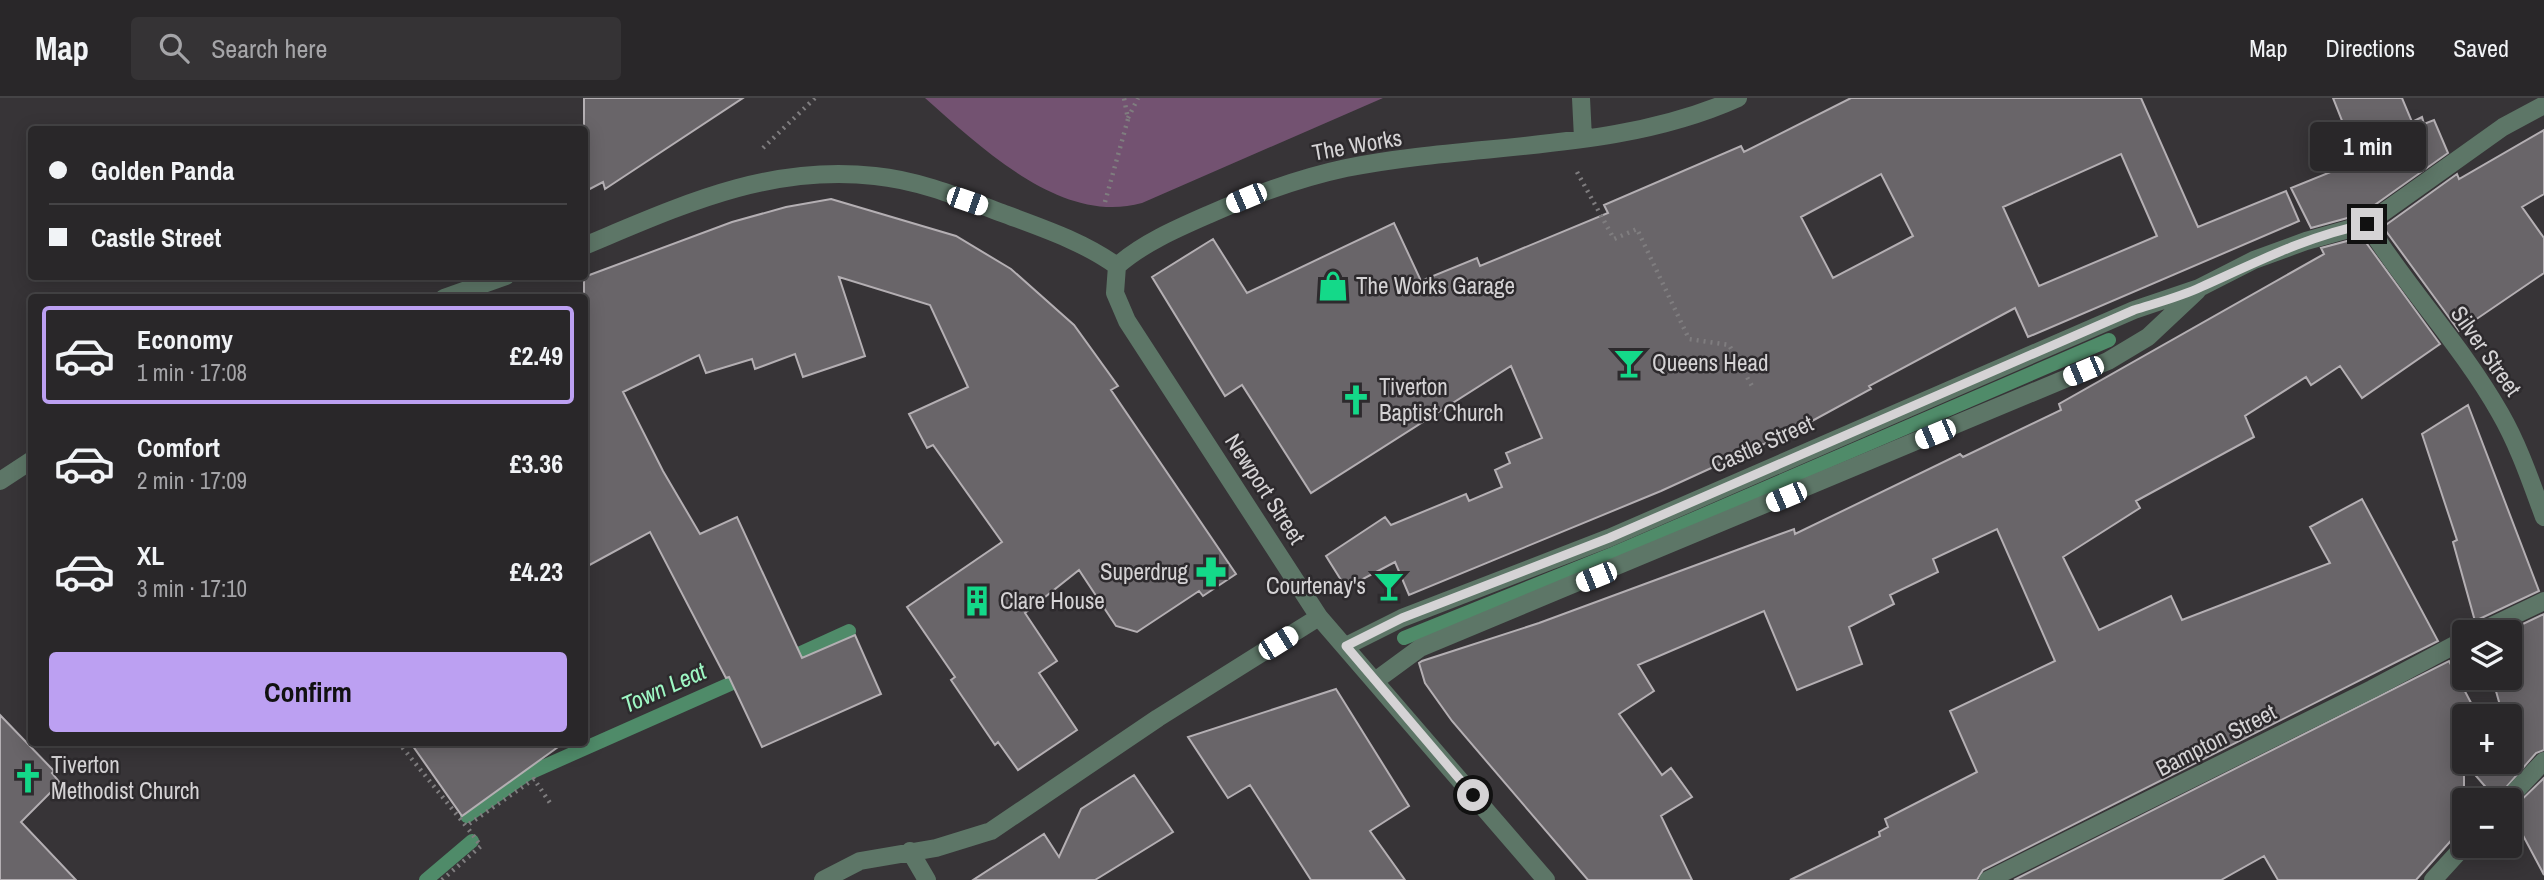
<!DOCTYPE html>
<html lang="en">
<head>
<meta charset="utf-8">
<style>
	:root { --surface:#292729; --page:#353335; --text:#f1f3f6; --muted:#a5a5a8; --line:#454446; --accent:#bca0f2 }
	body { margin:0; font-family:"Archivo Narrow",sans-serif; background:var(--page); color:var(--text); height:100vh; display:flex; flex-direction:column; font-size:26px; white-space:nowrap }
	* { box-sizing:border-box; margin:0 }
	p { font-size:23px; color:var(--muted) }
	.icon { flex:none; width:38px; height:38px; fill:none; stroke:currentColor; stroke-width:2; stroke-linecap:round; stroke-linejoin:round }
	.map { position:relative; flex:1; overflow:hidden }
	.drawer { position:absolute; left:28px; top:196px; width:560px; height:452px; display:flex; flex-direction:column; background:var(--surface); border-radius:7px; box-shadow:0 4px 18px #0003,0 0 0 2px var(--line) }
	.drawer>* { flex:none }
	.banner { position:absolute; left:28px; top:28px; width:560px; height:154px; border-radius:7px; box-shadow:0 4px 18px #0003,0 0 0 2px var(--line); display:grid; align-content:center; height:154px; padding:0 21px; background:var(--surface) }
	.fabs { position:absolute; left:2452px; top:522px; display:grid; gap:14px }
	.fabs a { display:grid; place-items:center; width:70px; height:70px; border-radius:7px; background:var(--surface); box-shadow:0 4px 18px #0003,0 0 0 2px var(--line); font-size:35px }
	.end { position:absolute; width:32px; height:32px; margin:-16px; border:9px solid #d5d3d5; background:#111; box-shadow:0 0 0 4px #111 }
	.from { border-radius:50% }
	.bubble { position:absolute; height:49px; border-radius:7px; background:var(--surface); box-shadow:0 4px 18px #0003,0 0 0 2px var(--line); font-size:23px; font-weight:700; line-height:49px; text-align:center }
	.car { position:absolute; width:21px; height:42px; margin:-21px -10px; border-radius:9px; box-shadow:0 0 5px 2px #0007; background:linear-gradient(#fff 24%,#345 0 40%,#fff 0 76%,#345 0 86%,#fff 0) }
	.banner b { display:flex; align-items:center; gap:24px; height:66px; font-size:26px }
	.banner b+b { border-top:2px solid var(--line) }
	.banner i { width:18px; height:18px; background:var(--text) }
	ul { padding:12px 0 0; list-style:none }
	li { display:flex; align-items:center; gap:21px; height:98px; margin:0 14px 10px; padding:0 7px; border:4px solid transparent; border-radius:7px }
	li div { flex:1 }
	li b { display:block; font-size:26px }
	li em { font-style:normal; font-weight:700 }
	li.on { border-color:var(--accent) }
	li>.icon { width:63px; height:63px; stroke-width:1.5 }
	.primary-button { display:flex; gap:14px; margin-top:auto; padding:14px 21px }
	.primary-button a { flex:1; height:80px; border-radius:7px; background:var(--accent); color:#111; font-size:28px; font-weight:700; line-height:80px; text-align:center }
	header { display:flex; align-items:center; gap:42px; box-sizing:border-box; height:98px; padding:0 35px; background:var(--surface); border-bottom:2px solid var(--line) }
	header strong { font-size:33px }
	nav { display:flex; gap:38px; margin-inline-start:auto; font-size:24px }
	.search { width:490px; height:63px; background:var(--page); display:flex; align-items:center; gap:18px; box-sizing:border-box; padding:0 24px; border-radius:7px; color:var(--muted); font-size:26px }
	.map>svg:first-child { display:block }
	.green { fill:#735271 }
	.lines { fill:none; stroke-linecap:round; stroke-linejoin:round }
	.stream { stroke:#4f8b69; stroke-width:14 }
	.building { fill:#696569; stroke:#b4afb3; stroke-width:2; fill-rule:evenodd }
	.path { stroke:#7f7d7f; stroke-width:4.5; stroke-dasharray:2 5; stroke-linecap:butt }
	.minor { stroke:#5d7667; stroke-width:18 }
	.route { stroke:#d5d3d5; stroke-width:9 }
	.labels { text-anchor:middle; stroke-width:5; stroke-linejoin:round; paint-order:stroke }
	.street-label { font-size:23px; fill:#d5d3d5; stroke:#2d2a2d }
	.poi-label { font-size:23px; fill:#d5d3d5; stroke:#2d2a2d; text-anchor:start }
	.water-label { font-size:24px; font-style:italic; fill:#9ef8c4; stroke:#2d2a2d }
</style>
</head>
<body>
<header>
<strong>Map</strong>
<div class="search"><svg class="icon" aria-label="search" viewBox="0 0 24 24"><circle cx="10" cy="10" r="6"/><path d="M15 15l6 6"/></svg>Search here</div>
<nav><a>Map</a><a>Directions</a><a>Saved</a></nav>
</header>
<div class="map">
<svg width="2544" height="782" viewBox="0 0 2544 782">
	<rect width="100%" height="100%" fill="#373437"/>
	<!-- green -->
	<path class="green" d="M 925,0 L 1383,0 L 1142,105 C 1061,128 981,49 925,0 Z"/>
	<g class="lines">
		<!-- stream -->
		<path class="stream" d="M 1404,540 L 1615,455 L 2109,242
			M 783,563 L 849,533
			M 467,718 L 527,676 L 748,578
			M 426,782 L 472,743"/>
	</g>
	<!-- building -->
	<path class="building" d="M 584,0 L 743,0 L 605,91 L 603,84 L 584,94 Z
		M 1851,0 L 2141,0 L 2198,129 L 2286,93 L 2299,123 L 2028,239 L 2015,210 L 1869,288 L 1871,291 L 1801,329 L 1661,393 L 1409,497 L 1395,464 L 1346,490 L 1326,458 L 1385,419 L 1391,427 L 1466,396 L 1469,403 L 1502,389 L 1495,372 L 1510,365 L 1506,355 L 1542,340 L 1511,268 L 1311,395 L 1242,287 L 1225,298 L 1152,179 L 1213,141 L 1247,195 L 1394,125 L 1421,183 L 1477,160 L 1480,168 L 1608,115 L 1604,107 L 1741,48 L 1744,54 ZM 2121,56 L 2157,138 L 2039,188 L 2003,109 ZM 1881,76 L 1913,138 L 1833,180 L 1801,119 Z
		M 2333,0 L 2402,0 L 2412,24 L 2422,19 L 2424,26 L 2434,22 L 2448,55 L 2362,116 L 2311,130 L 2291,90 L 2358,63 Z
		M 2544,32 L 2544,96 L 2522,109 L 2544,140 L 2544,175 L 2459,233 L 2383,129 L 2457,76 L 2459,81 Z
		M 831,101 L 956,138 L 1011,171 L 1074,227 L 1118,288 L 1111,292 L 1236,476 L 1203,498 L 1199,493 L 1137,534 L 1116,528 L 1079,472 L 1025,515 L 1057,563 L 1039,575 L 1077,632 L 1018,672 L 998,644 L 995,647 L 951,582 L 955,579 L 907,509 L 1002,444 L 933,347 L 927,350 L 909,316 L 968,289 L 930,207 L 839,179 L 865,258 L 803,279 L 795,256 L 755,271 L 752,261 L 706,275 L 699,257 L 623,294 L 663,373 L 700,436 L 737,419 L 802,560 L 855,537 L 881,596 L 762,649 L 729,579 L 726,580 L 650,434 L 584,470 L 584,179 L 732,124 L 786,109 Z
		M 2362,139 L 2440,246 L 2362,300 L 2340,268 L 2311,287 L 2306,279 L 2245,318 L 2254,339 L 2136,403 L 2140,410 L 2063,459 L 2099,532 L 2171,498 L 2182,522 L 2330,465 L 2310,429 L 2362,401 L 2438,543 L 1983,772 L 1977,782 L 1790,782 L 1880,738 L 1879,734 L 1888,729 L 1885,721 L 1977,674 L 1950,613 L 2055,563 L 1997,431 L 1933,461 L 1938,474 L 1890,497 L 1894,506 L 1849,529 L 1862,566 L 1797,592 L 1764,513 L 1638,567 L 1654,593 L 1619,616 L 1662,677 L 1671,670 L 1692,699 L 1661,718 L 1692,782 L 1588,782 L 1452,623 L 1425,585 L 1419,565 L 1422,563 L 1539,525 L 1794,431 L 1795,436 L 1960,356 L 1963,359 L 2061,312 L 2059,306 L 2324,156 L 2321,150 Z
		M 2468,307 L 2539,493 L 2475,523 L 2453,444 L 2457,442 L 2422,336 Z
		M 2544,516 L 2544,652 L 2536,655 L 2496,701 L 2464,664 L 2464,728 L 2416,782 L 2278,782 L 2264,758 L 2221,782 L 2014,782 L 2449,563 L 2478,618 L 2464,618 L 2464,663 L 2510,663 L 2510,618 L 2503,618 L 2492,579 L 2510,579 L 2510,534 L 2506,534 Z
		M 1336,591 L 1409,708 L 1370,733 L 1405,782 L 1311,782 L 1250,687 L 1228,700 L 1188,639 Z
		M 0,617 L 54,673 L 52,675 L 60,685 L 21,724 L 76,782 L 0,782 Z
		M 410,644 L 565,644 L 462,718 Z
		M 1134,677 L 1173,734 L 1095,782 L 973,782 L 1044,736 L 1059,759 L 1081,711 Z
		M 2544,680 L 2544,777 L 2518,728 L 2510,717 L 2510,713 Z"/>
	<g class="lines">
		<!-- path -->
		<path class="path" d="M 1128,20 L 1138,0
			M 763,50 L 815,0
			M 1577,74 L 1614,141 L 1637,131 L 1689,241 L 1729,247 L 1752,288
			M 1105,104 L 1128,21 L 1124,0
			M 398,644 L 466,728 L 534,681 L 550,705
			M 442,782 L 481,748 L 466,728"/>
		<!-- minor -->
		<path class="minor" d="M 1581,0 L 1583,40
			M 2367,126 C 2408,191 2462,248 2500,315 C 2519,348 2531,384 2544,419
			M 584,148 C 680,108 768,66 875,78 C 918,82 962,100 1002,115 C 1042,130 1082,143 1117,168
			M 1117,168 L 1115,195 L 1127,223 L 1319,519 L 1546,782
			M 1117,168 C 1143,145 1178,130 1210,116 C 1253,97 1299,80 1346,70 C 1475,44 1616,55 1738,0
			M 444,200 L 506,178
			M 0,383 L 32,362
			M 2479,534 L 2544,503
			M 1346,548 L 1402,520 L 1609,440 L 2134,212 L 2199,190 L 2254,162 L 2306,143 L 2367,126 L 2503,29 L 2544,7
			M 1375,583 L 1420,550 L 2108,263 L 2148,239 L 2197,193
			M 2507,702 L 2544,663
			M 910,753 L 927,782
			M 823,782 L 860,763 L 936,750 L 991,733 L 1158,620 L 1319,519
			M 1988,782 L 2372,591 L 2464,542
			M 2433,782 L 2465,747"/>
	</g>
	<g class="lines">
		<!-- route -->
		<path class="route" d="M 1473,697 L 1346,548 L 1402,520 L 1609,440 L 2134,212 C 2156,205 2180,199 2201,189 C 2255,165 2307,138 2367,126"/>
	</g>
	<!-- icons -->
	<defs>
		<g id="shop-bare" transform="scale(2.415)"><path d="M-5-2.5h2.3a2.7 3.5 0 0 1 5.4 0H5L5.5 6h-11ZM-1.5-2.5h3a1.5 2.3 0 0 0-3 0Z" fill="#14d989" stroke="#2d2a2d" stroke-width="2.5" paint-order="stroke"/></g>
		<g id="bar-bare" transform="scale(2.415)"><path d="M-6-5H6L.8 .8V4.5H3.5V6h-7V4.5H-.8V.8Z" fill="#14d989" stroke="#2d2a2d" stroke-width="2.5" paint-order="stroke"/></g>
		<g id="church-bare" transform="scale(2.415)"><path d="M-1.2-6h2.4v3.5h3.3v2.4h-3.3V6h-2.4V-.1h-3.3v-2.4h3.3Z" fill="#14d989" stroke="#2d2a2d" stroke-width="2.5" paint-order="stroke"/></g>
		<g id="pharmacy-bare" transform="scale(2.415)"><path d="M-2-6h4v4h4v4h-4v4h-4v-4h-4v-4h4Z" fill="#14d989" stroke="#2d2a2d" stroke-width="2.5" paint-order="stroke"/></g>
		<g id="building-bare" transform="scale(2.415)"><path d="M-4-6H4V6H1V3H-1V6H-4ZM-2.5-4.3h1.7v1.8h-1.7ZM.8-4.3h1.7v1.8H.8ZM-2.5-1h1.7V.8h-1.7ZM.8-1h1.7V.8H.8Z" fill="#14d989" stroke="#2d2a2d" stroke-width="2.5" paint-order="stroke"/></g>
	</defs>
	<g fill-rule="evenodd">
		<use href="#shop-bare" x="1333" y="188"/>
		<use href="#bar-bare" x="1629" y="265"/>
		<use href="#church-bare" x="1356" y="302"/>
		<use href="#pharmacy-bare" x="1211" y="474"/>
		<use href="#bar-bare" x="1389" y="488"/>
		<use href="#building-bare" x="977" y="503"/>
		<use href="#church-bare" x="28" y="680"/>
	</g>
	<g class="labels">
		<!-- street labels -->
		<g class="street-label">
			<text transform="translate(1357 47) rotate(-10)" y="8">The Works</text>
			<text transform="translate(2486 253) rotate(55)" y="8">Silver Street</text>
			<text transform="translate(1762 346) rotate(-24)" y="8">Castle Street</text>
			<text transform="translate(1265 391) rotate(57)" y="8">Newport Street</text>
			<text transform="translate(2216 642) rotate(-27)" y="8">Bampton Street</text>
		</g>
		<!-- poi labels -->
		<g class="poi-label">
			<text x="1356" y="196">The Works Garage</text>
			<text x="1652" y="273">Queens Head</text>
			<text x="1379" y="297">Tiverton<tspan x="1379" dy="26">Baptist Church</tspan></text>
			<text x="1188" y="482" text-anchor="end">Superdrug</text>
			<text x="1366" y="496" text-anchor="end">Courtenay's</text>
			<text x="1000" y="511">Clare House</text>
			<text x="51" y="675">Tiverton<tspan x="51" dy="26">Methodist Church</tspan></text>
		</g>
		<!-- water labels -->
		<g class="water-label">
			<text transform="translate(664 590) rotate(-24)" y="8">Town Leat</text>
		</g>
	</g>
</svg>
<div class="fabs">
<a><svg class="icon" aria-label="layers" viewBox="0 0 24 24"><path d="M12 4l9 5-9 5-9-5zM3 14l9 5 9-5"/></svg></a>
<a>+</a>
<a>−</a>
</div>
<i class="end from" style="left:1473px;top:697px"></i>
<i class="end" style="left:2367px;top:126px"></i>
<div class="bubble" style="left:2310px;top:24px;width:116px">1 min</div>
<i class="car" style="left:1246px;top:100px;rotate:247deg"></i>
<i class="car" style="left:967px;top:103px;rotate:109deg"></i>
<i class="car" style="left:2083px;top:273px;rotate:247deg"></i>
<i class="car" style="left:1935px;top:336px;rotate:247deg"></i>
<i class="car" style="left:1786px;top:399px;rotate:247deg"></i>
<i class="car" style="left:1596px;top:479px;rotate:248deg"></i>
<i class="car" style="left:1278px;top:545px;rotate:58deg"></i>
<div class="banner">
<b><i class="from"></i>Golden Panda</b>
<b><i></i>Castle Street</b>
</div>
<section class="drawer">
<ul>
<li class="on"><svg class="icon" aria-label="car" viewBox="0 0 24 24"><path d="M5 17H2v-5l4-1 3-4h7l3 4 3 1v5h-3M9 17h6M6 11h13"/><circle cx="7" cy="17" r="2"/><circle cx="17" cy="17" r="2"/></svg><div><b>Economy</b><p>1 min · 17:08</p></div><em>£2.49</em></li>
<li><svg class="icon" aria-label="car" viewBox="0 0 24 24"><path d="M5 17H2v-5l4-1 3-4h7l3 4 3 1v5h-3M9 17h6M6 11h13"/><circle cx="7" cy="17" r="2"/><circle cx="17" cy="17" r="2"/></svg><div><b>Comfort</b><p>2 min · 17:09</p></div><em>£3.36</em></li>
<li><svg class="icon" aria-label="car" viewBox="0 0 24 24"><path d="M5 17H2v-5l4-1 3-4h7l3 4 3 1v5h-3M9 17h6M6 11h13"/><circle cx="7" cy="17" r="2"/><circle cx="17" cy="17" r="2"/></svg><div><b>XL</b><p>3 min · 17:10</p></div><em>£4.23</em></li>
</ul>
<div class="primary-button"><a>Confirm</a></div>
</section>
</div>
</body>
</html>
